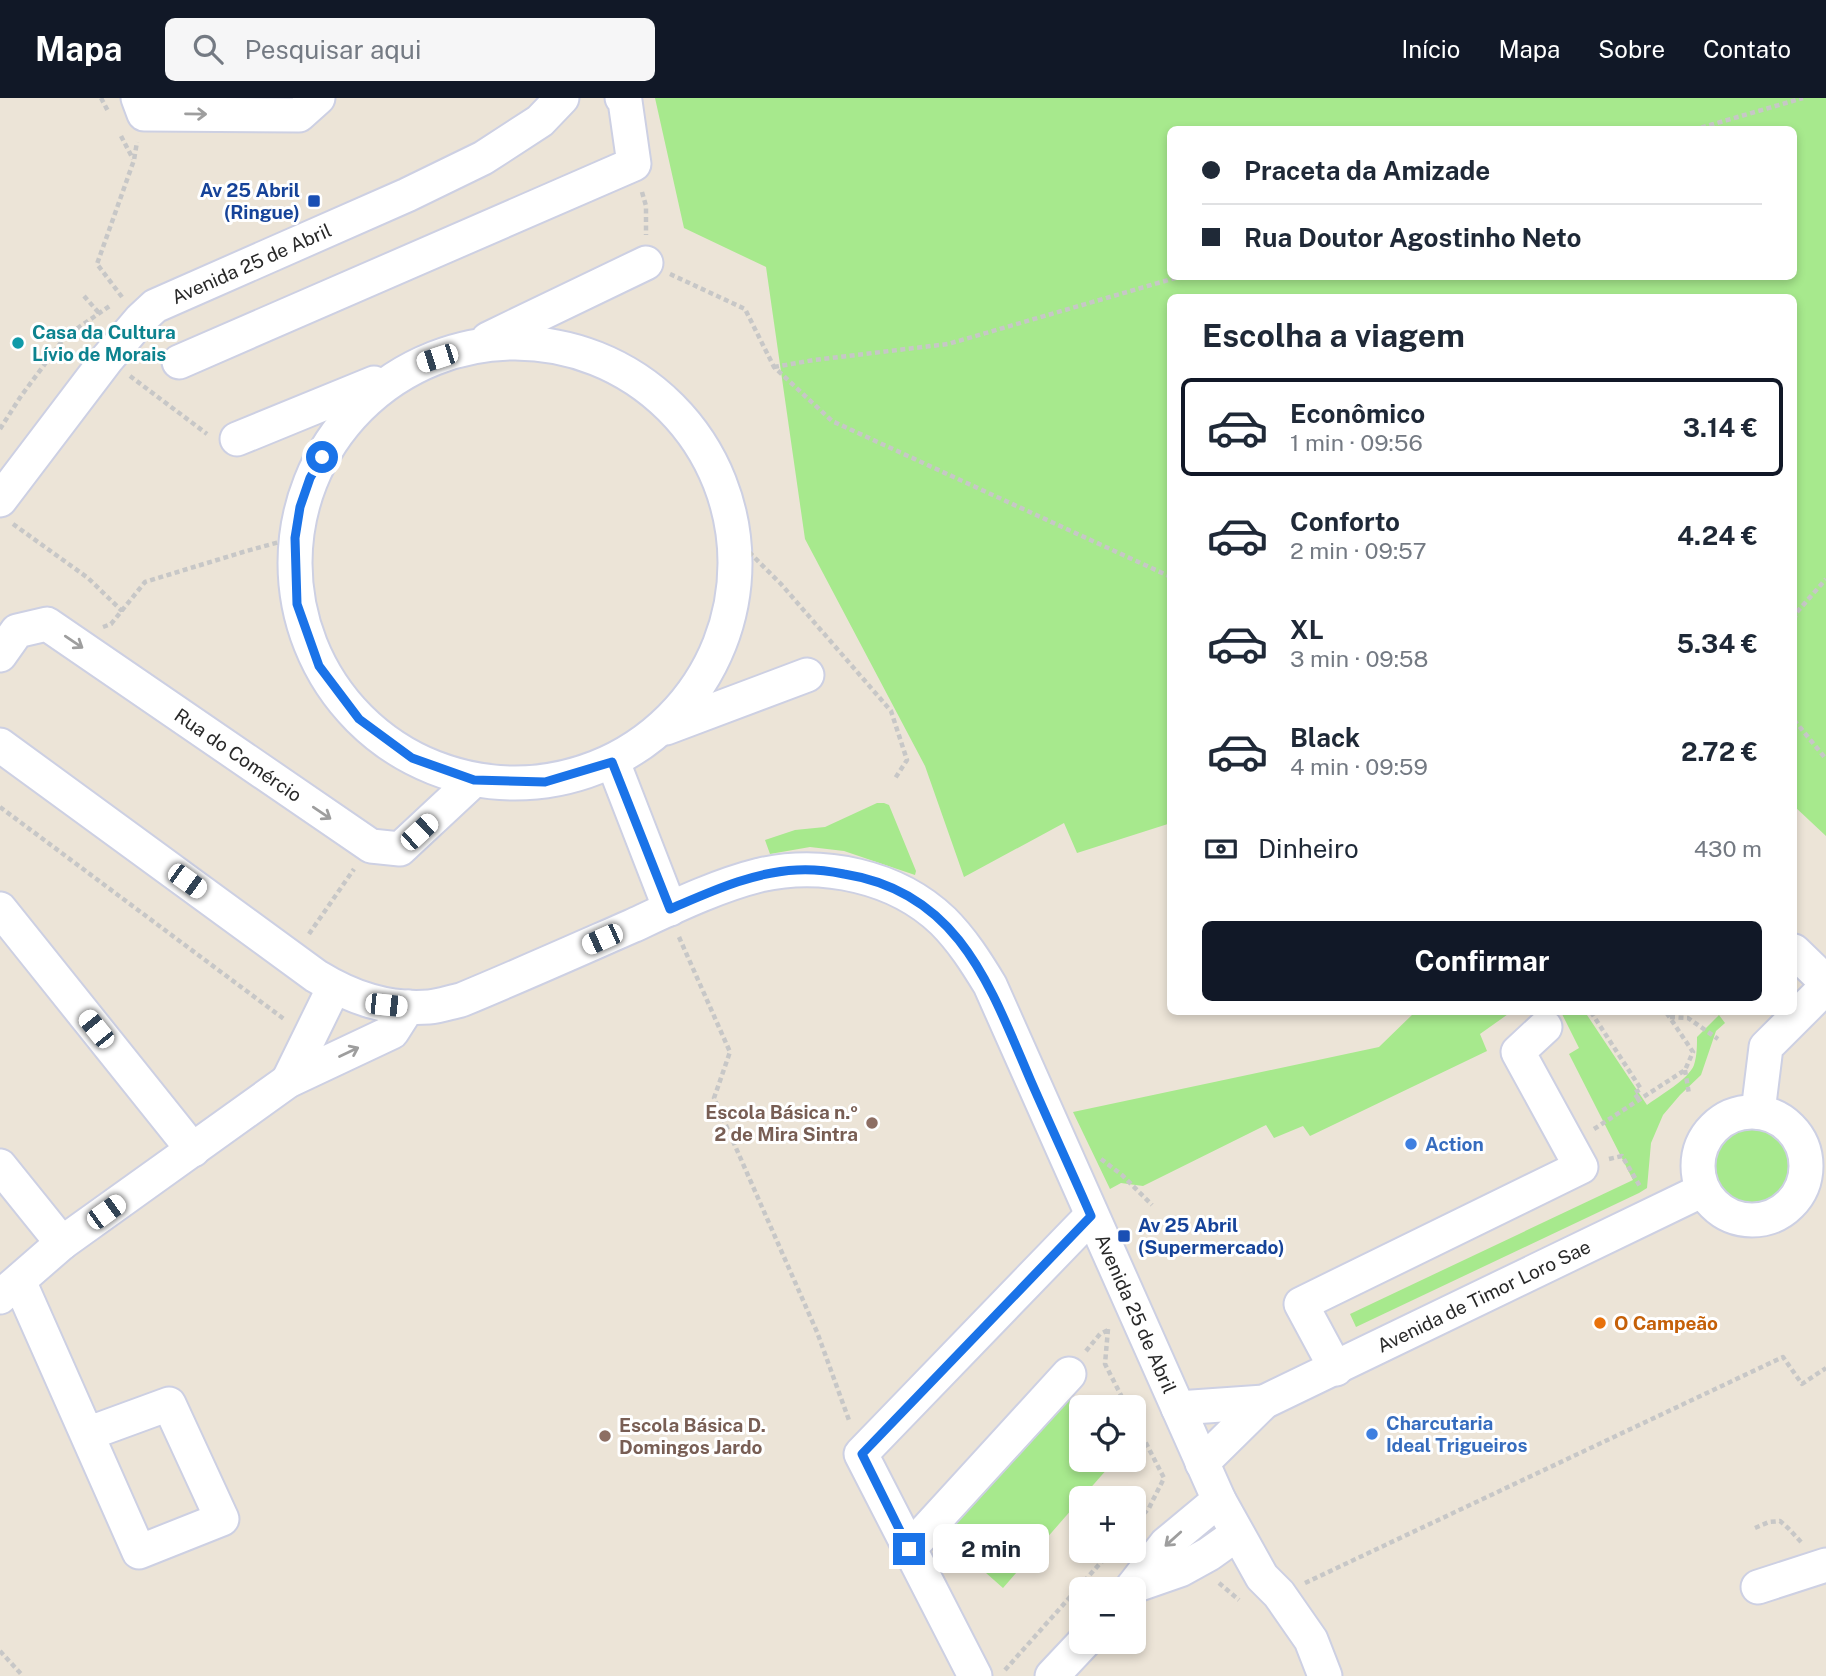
<!DOCTYPE html>
<html lang="pt">
<head>
<meta charset="utf-8">
<style>
	:root { --surface:#fff; --page:#f6f6f7; --text:#1f2937; --muted:#747a83; --line:#e0e1e3; --accent:#111827 }
	body { margin:0; font-family:"Public Sans",sans-serif; background:var(--page); color:var(--text); height:100vh; display:flex; flex-direction:column; font-size:26px; white-space:nowrap }
	* { box-sizing:border-box; margin:0 }
	p { font-size:23px; color:var(--muted) }
	.icon { flex:none; width:38px; height:38px; fill:none; stroke:currentColor; stroke-width:2; stroke-linecap:round; stroke-linejoin:round }
	.map { position:relative; flex:1; overflow:hidden }
	.panel { position:absolute; left:1167px; top:196px; width:630px; height:721px; display:flex; flex-direction:column; background:var(--surface); border-radius:10px; box-shadow:0 4px 10px #0003 }
	.panel>* { flex:none }
	.banner { position:absolute; left:1167px; top:28px; width:630px; height:154px; border-radius:10px; box-shadow:0 4px 10px #0003; display:grid; align-content:center; height:154px; padding:0 35px; background:var(--surface) }
	.controls { position:absolute; left:1069px; top:1297px; display:grid; gap:14px }
	.controls a { display:grid; place-items:center; width:77px; height:77px; border-radius:10px; background:var(--surface); box-shadow:0 4px 10px #0003; font-size:35px }
	.end { position:absolute; width:32px; height:32px; margin:-16px; border:9px solid #1a73e8; background:#fff; box-shadow:0 0 0 4px #fff }
	.from { border-radius:50% }
	.bubble { position:absolute; height:49px; border-radius:10px; background:var(--surface); box-shadow:0 4px 10px #0003; font-size:23px; font-weight:700; line-height:49px; text-align:center }
	.car { position:absolute; width:21px; height:42px; margin:-21px -10px; border-radius:9px; box-shadow:0 0 5px 2px #0007; background:linear-gradient(#fff 24%,#345 0 40%,#fff 0 76%,#345 0 86%,#fff 0) }
	.banner b { display:flex; align-items:center; gap:24px; height:66px; font-size:26px }
	.banner b+b { border-top:2px solid var(--line) }
	.banner i { width:18px; height:18px; background:var(--text) }
	ul { padding:0; list-style:none }
	li { display:flex; align-items:center; gap:21px; height:98px; margin:0 14px 10px; padding:0 21px; border:4px solid transparent; border-radius:10px }
	li div { flex:1 }
	li b { display:block; font-size:26px }
	li em { font-style:normal; font-weight:700 }
	li.active { border-color:var(--accent) }
	li>.icon { width:63px; height:63px; stroke-width:1.5 }
	h2 { padding:0 35px; font-size:32px; line-height:84px }
	.pay { display:flex; align-items:center; gap:18px; height:77px; padding:0 35px; font-size:26px }
	.pay p { margin-inline-start:auto }
	.primary-button { display:flex; gap:14px; margin-top:auto; padding:14px 35px }
	.primary-button a { flex:1; height:80px; border-radius:10px; background:var(--accent); color:#fff; font-size:28px; font-weight:700; line-height:80px; text-align:center }
	header { display:flex; align-items:center; gap:42px; box-sizing:border-box; height:98px; padding:0 35px; background:var(--accent); color:#fff }
	header strong { font-size:33px }
	nav { display:flex; gap:38px; margin-inline-start:auto; font-size:24px }
	.search { width:490px; height:63px; background:var(--page); display:flex; align-items:center; gap:18px; box-sizing:border-box; padding:0 24px; border-radius:10px; color:var(--muted); font-size:26px }
	.map>svg:first-child { display:block }
	.grass { fill:#a7e98d; fill-rule:evenodd }
	.lines { fill:none; stroke-linecap:round; stroke-linejoin:round }
	.minor-casing { stroke:#cdd0e3; stroke-width:37 }
	.path { stroke:#c7c7c7; stroke-width:4.5; stroke-dasharray:5 3.5; stroke-linecap:butt }
	.minor { stroke:#fff; stroke-width:33 }
	.oneway { stroke:#9e9e9e }
	.route { stroke:#1a73e8; stroke-width:9 }
	.transit-dot { fill:#1a4fb4; stroke:#fff; stroke-width:2.5 }
	.culture-dot { fill:#0f9aa8; stroke:#fff; stroke-width:2.5 }
	.education-dot { fill:#8d6e63; stroke:#fff; stroke-width:2.5 }
	.shop-dot { fill:#3f7fe0; stroke:#fff; stroke-width:2.5 }
	.food-dot { fill:#e8710a; stroke:#fff; stroke-width:2.5 }
	.labels { text-anchor:middle; stroke-width:6; stroke-linejoin:round; paint-order:stroke }
	.transit-label { font-size:19px; font-weight:bold; fill:#164399; stroke:#fff; text-anchor:end }
	.street-label { font-size:19px; fill:#282828; stroke:#fff }
	.culture-label { font-size:19px; font-weight:bold; fill:#0d838f; stroke:#fff; text-anchor:start }
	.education-label { font-size:19px; font-weight:bold; fill:#785e54; stroke:#fff; text-anchor:end }
	.shop-label { font-size:19px; font-weight:bold; fill:#366cbe; stroke:#fff; text-anchor:start }
	.food-label { font-size:19px; font-weight:bold; fill:#c56008; stroke:#fff; text-anchor:start }
</style>
</head>
<body>
<header>
<strong>Mapa</strong>
<div class="search"><svg class="icon" aria-label="search" viewBox="0 0 24 24"><circle cx="10" cy="10" r="6"/><path d="M15 15l6 6"/></svg>Pesquisar aqui</div>
<nav><a>Início</a><a>Mapa</a><a>Sobre</a><a>Contato</a></nav>
</header>
<div class="map">
<svg width="1826" height="1578" viewBox="0 0 1826 1578">
	<rect width="100%" height="100%" fill="#ece4d7"/>
	<!-- grass -->
	<path class="grass" d="M 655,0 L 1826,0 L 1826,738 L 1794,708 L 1794,200 L 1171,200 L 1171,725 L 1077,755 L 1064,725 L 964,779 L 925,668 L 805,441 L 766,169 L 684,130 ZM 1171,32 L 1794,32 L 1794,178 L 1171,178 Z
		M 877,705 L 884,705 L 889,707 L 916,773 L 915,777 L 844,753 L 810,749 L 770,756 L 765,742 L 795,732 L 825,729 Z
		M 1415,914 L 1511,914 L 1480,936 L 1487,953 L 1310,1038 L 1303,1028 L 1274,1040 L 1266,1027 L 1143,1088 L 1121,1085 L 1110,1091 L 1073,1014 L 1379,949 Z
		M 1561,914 L 1585,914 L 1647,1007 C 1659,998 1689,981 1694,967 C 1697,958 1697,948 1697,939 L 1719,917 L 1725,925 L 1716,933 L 1701,977 L 1680,997 L 1663,1017 L 1651,1045 L 1647,1090 L 1639,1095 L 1356,1229 L 1350,1216 L 1633,1082 L 1569,956 L 1579,950 Z
		M1712 1070a39 39 0 1 1 78 0a39 39 0 1 1-78 0Z
		M 1064,1297 L 1081,1312 L 1082,1362 L 1115,1362 L 1003,1490 L 942,1436 Z"/>
	<g class="lines">
		<!-- minor casing -->
		<g class="minor-casing">
			<g id="minor">
				<path d="M 138,0 L 144,16 L 299,17 L 318,0"/>
				<path d="M 488,241 L 646,165"/>
				<circle cx="515" cy="465" r="220"/>
				<path d="M 179,264 L 634,66 L 625,3 L 622,0"/>
				<path d="M 237,341 L 374,285"/>
				<path id="s1" d="M 0,402 L 107,261 L 141,221 L 155,208 L 407,97 L 483,60 L 540,23 L 562,0"/>
				<path id="s2" d="M 0,557 L 17,533 L 47,526 L 371,748 L 400,751 L 474,682"/>
				<path d="M 666,630 L 807,577"/>
				<path id="s3" d="M 0,647 L 316,878 C 352,900 387,912 429,909 C 440,908 451,904 461,902 C 519,878 575,853 632,828 C 673,809 716,788 760,777 C 823,763 896,778 943,823 C 962,842 976,864 990,887 L 1219,1402 L 1262,1479 L 1279,1496 L 1311,1542 L 1325,1578"/>
				<path d="M 613,664 L 670,811"/>
				<path d="M 0,811 L 193,1052"/>
				<path d="M 1794,853 L 1826,884"/>
				<path d="M 288,983 L 334,889"/>
				<path d="M 1758,1014 L 1766,949 L 1826,889"/>
				<circle cx="1752" cy="1068" r="54"/>
				<path d="M 0,1068 L 62,1145 L 288,983 L 392,934 L 408,909"/>
				<path d="M 19,1183 L 139,1454 L 222,1421 L 169,1306 L 87,1336"/>
				<path d="M 0,1199 L 62,1145"/>
				<path d="M 1336,1271 L 1301,1206 L 1581,1069 L 1518,954 L 1545,929"/>
				<path d="M 1178,1310 L 1264,1304"/>
				<path id="s4" d="M 1202,1365 L 1264,1304 L 1703,1092"/>
				<path d="M 909,1451 L 1069,1276"/>
				<path d="M 1134,1488 L 1180,1472 L 1209,1456 L 1237,1436"/>
				<path d="M 1758,1489 L 1826,1467"/>
				<path d="M 1131,1491 L 1166,1446 L 1219,1402"/>
				<path d="M 975,1578 L 861,1356 L 1091,1118"/>
				<path d="M 1052,1578 L 1084,1544"/>
			</g>
		</g>
		<!-- path -->
		<path class="path" d="M 101,0 L 109,15
			M 1693,32 L 1803,0
			M 121,38 L 133,61
			M 642,94 L 646,108 L 646,137
			M 670,176 L 745,211 L 774,269 L 832,323 L 1171,479
			M 84,198 L 99,215
			M 122,199 L 97,166 L 134,62 L 137,44
			M 774,269 L 814,262 L 948,246 L 1182,178
			M 130,278 L 207,336
			M 0,331 L 21,298 L 65,239 L 111,207
			M 13,426 L 88,480 L 122,513
			M 737,442 L 781,486 L 891,613 L 907,662 L 894,682
			M 1794,522 L 1797,514 L 1826,481
			M 103,529 L 111,526 L 145,484 L 243,454 L 294,440
			M 1794,622 L 1826,661
			M 0,709 L 284,921
			M 309,836 L 354,771
			M 679,839 L 730,954 L 714,1000 L 817,1234 L 850,1325
			M 1591,914 L 1641,991 L 1634,995 L 1640,1003
			M 1670,919 L 1688,920 L 1718,941
			M 1685,972 L 1689,996
			M 1594,1031 L 1685,972 L 1693,954 L 1666,914
			M 1101,1061 L 1122,1077 L 1152,1107
			M 1609,1061 L 1622,1058 L 1641,1090
			M 1108,1231 L 1105,1266 L 1127,1309
			M 1086,1253 L 1100,1236 L 1110,1231
			M 1134,1322 L 1164,1380 L 1149,1410 L 1134,1427
			M 1755,1430 L 1769,1424 L 1780,1423 L 1788,1430 L 1802,1445
			M 1219,1485 L 1239,1502
			M 1305,1485 L 1783,1259 L 1802,1286 L 1826,1270
			M 0,1553 L 23,1578
			M 1005,1572 L 1112,1452"/>
		<!-- minor -->
		<use href="#minor" class="minor"/>
	</g>
	<!-- one-way arrows -->
	<defs><path id="oneway-shaft" d="M-6 0H5M1.5-3L5.5 0L1.5 3" fill="none" stroke-width="1.6" stroke-linecap="round" stroke-linejoin="round" transform="scale(1.75)"/></defs>
	<g class="oneway">
		<use href="#oneway-shaft" transform="translate(196 16) rotate(1)"/>
		<use href="#oneway-shaft" transform="translate(74 544) rotate(34)"/>
		<use href="#oneway-shaft" transform="translate(322 715) rotate(34)"/>
		<use href="#oneway-shaft" transform="translate(349 954) rotate(-25)"/>
		<use href="#oneway-shaft" transform="translate(1173 1441) rotate(138)"/>
	</g>
	<g class="lines">
		<!-- route -->
		<path class="route" d="M 322,359 L 310,380 L 300,409 L 295,440 L 297,506 L 319,568 L 359,621 L 412,660 L 474,682 L 545,684 L 612,664 L 670,811 C 710,794 752,774 797,772 C 813,771 829,773 844,776 C 959,794 990,888 1030,981 C 1050,1027 1071,1072 1091,1118 L 862,1356 L 909,1451"/>
	</g>
	<!-- markers -->
	<g class="transit-dot">
		<rect x="307" y="96" width="14" height="14" rx="3.5"/>
		<rect x="1117" y="1131" width="14" height="14" rx="3.5"/>
	</g>
	<circle class="culture-dot" cx="18" cy="245" r="7"/>
	<g class="education-dot">
		<circle cx="872" cy="1025" r="7"/>
		<circle cx="605" cy="1338" r="7"/>
	</g>
	<g class="shop-dot">
		<circle cx="1411" cy="1046" r="7"/>
		<circle cx="1372" cy="1336" r="7"/>
	</g>
	<circle class="food-dot" cx="1600" cy="1225" r="7"/>
	<g class="labels">
		<!-- transit labels -->
		<g class="transit-label">
			<text x="300" y="99">Av 25 Abril<tspan x="300" dy="22">(Ringue)</tspan></text>
			<text x="1138" y="1134" text-anchor="start">Av 25 Abril<tspan x="1138" dy="22">(Supermercado)</tspan></text>
		</g>
		<!-- street labels -->
		<g class="street-label">
			<text dy="7" stroke="none"><textPath href="#s1" startOffset="354">Avenida 25 de Abril</textPath></text>
			<text dy="7" stroke="none"><textPath href="#s2" startOffset="292">Rua do Comércio</textPath></text>
			<text dy="7" stroke="none"><textPath href="#s4" startOffset="331">Avenida de Timor Loro Sae</textPath></text>
			<text dy="7" stroke="none"><textPath href="#s3" startOffset="1503">Avenida 25 de Abril</textPath></text>
		</g>
		<!-- culture labels -->
		<g class="culture-label">
			<text x="32" y="241">Casa da Cultura<tspan x="32" dy="22">Lívio de Morais</tspan></text>
		</g>
		<!-- education labels -->
		<g class="education-label">
			<text x="858" y="1021">Escola Básica n.º<tspan x="858" dy="22">2 de Mira Sintra</tspan></text>
			<text x="619" y="1334" text-anchor="start">Escola Básica D.<tspan x="619" dy="22">Domingos Jardo</tspan></text>
		</g>
		<!-- shop labels -->
		<g class="shop-label">
			<text x="1425" y="1053">Action</text>
			<text x="1386" y="1332">Charcutaria<tspan x="1386" dy="22">Ideal Trigueiros</tspan></text>
		</g>
		<!-- food labels -->
		<g class="food-label">
			<text x="1614" y="1232">O Campeão</text>
		</g>
	</g>
</svg>
<div class="controls">
<a><svg class="icon" aria-label="locate" viewBox="0 0 24 24"><circle cx="12" cy="12" r="6"/><path d="M12 2v4M12 18v4M2 12h4M18 12h4"/></svg></a>
<a>+</a>
<a>−</a>
</div>
<i class="end from" style="left:322px;top:359px"></i>
<i class="end" style="left:909px;top:1451px"></i>
<div class="bubble" style="left:933px;top:1426px;width:116px">2 min</div>
<i class="car" style="left:437px;top:260px;rotate:252deg"></i>
<i class="car" style="left:419px;top:734px;rotate:47deg"></i>
<i class="car" style="left:187px;top:783px;rotate:126deg"></i>
<i class="car" style="left:602px;top:841px;rotate:246deg"></i>
<i class="car" style="left:386px;top:907px;rotate:96deg"></i>
<i class="car" style="left:96px;top:931px;rotate:321deg"></i>
<i class="car" style="left:106px;top:1114px;rotate:54deg"></i>
<div class="banner">
<b><i class="from"></i>Praceta da Amizade</b>
<b><i></i>Rua Doutor Agostinho Neto</b>
</div>
<section class="panel">
<h2>Escolha a viagem</h2>
<ul>
<li class="active"><svg class="icon" aria-label="car" viewBox="0 0 24 24"><path d="M5 17H2v-5l4-1 3-4h7l3 4 3 1v5h-3M9 17h6M6 11h13"/><circle cx="7" cy="17" r="2"/><circle cx="17" cy="17" r="2"/></svg><div><b>Econômico</b><p>1 min · 09:56</p></div><em>3.14 €</em></li>
<li><svg class="icon" aria-label="car" viewBox="0 0 24 24"><path d="M5 17H2v-5l4-1 3-4h7l3 4 3 1v5h-3M9 17h6M6 11h13"/><circle cx="7" cy="17" r="2"/><circle cx="17" cy="17" r="2"/></svg><div><b>Conforto</b><p>2 min · 09:57</p></div><em>4.24 €</em></li>
<li><svg class="icon" aria-label="car" viewBox="0 0 24 24"><path d="M5 17H2v-5l4-1 3-4h7l3 4 3 1v5h-3M9 17h6M6 11h13"/><circle cx="7" cy="17" r="2"/><circle cx="17" cy="17" r="2"/></svg><div><b>XL</b><p>3 min · 09:58</p></div><em>5.34 €</em></li>
<li><svg class="icon" aria-label="car" viewBox="0 0 24 24"><path d="M5 17H2v-5l4-1 3-4h7l3 4 3 1v5h-3M9 17h6M6 11h13"/><circle cx="7" cy="17" r="2"/><circle cx="17" cy="17" r="2"/></svg><div><b>Black</b><p>4 min · 09:59</p></div><em>2.72 €</em></li>
</ul>
<div class="pay"><svg class="icon" aria-label="cash" viewBox="0 0 24 24"><path d="M3 7h18v10H3z"/><circle cx="12" cy="12" r="2"/></svg>Dinheiro<p>430 m</p></div>
<div class="primary-button"><a>Confirmar</a></div>
</section>
</div>
</body>
</html>
